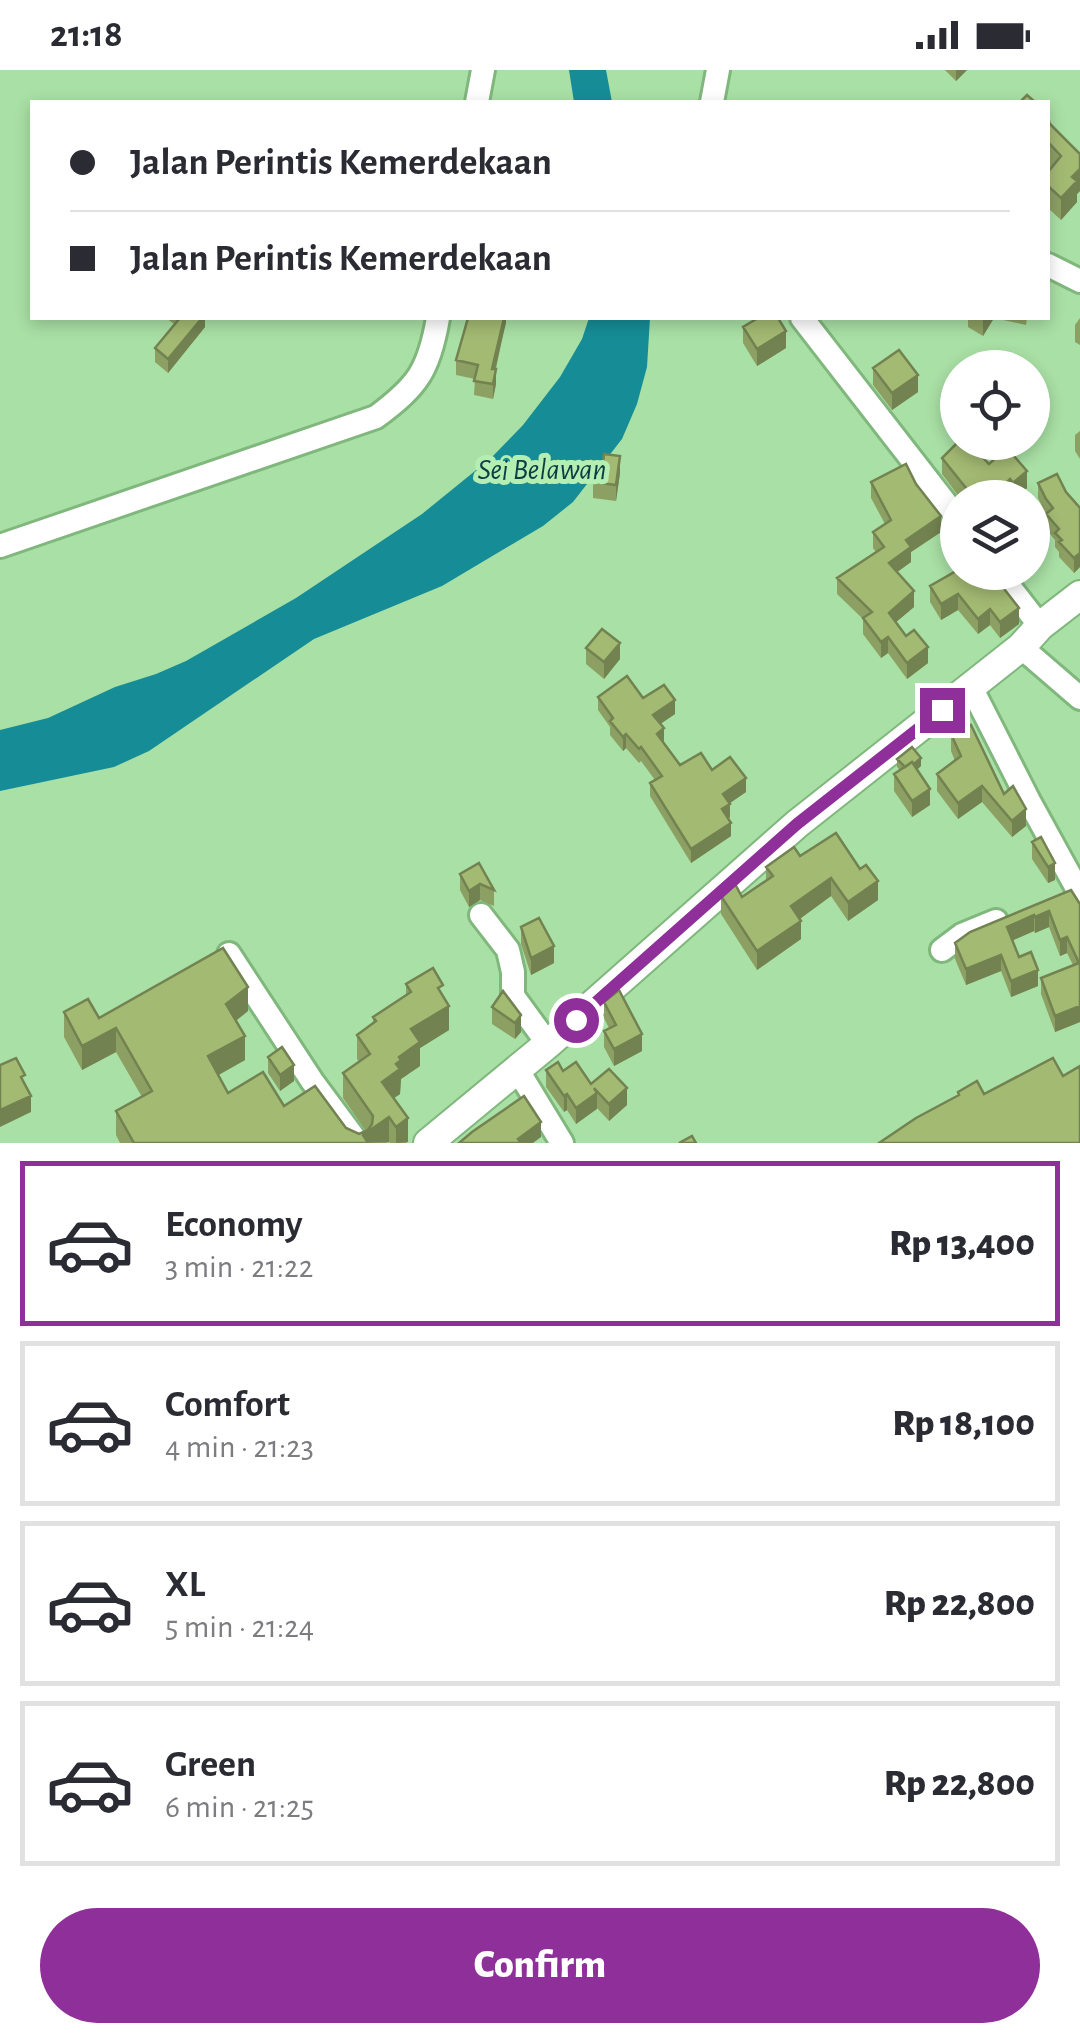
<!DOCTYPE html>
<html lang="en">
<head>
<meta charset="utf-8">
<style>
	:root { --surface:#fff; --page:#f2f2f3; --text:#2b2b33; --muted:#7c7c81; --line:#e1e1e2; --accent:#8f309a }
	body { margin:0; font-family:"Alegreya Sans",sans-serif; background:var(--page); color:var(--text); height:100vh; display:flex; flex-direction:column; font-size:38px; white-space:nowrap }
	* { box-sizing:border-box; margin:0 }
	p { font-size:32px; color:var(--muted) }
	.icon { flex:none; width:55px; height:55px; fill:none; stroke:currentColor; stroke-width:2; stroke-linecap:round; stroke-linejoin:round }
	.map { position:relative; height:1073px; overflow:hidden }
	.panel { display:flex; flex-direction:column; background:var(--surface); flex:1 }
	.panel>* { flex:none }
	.hud { position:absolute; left:30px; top:30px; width:1020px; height:220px; border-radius:0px; box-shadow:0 5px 15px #0003; display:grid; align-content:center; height:220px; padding:0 40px; background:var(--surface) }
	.fabs { position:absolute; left:940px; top:280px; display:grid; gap:20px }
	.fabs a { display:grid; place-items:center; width:110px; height:110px; border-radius:50%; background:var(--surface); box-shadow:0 5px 15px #0003; font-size:50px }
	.end { position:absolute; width:45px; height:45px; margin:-22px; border:12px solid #8f309a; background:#fff; box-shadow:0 0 0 5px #fff }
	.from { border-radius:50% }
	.hud b { display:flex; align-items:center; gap:35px; height:95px; font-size:38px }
	.hud b+b { border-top:2px solid var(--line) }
	.hud i { width:25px; height:25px; background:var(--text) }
	ul { padding:18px 0 0; list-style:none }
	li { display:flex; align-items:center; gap:30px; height:165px; margin:0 20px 15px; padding:0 20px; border:5px solid var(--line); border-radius:0px }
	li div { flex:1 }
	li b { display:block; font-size:38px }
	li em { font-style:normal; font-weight:800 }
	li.selected { border-color:var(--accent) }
	li>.icon { width:90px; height:90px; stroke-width:1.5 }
	.action { display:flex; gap:20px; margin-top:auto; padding:20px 40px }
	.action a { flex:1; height:115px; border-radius:60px; background:var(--accent); color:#fff; font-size:40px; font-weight:800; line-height:115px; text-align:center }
	.status { display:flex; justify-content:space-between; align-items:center; height:70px; padding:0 50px; background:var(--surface); direction:ltr }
	.status svg { height:28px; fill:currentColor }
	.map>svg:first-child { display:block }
	.water { fill:#168d96 }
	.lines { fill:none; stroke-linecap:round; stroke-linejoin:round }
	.minor-casing { stroke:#80b77d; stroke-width:28 }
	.major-casing { stroke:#80b77d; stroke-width:32 }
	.minor { stroke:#fff; stroke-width:22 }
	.major { stroke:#fff; stroke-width:28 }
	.wall { fill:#8ca063 }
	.shaded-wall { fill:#728250 }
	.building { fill:#a3ba73; stroke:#728250; stroke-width:2.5 }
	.route { stroke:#8f309a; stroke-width:12 }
	.labels { text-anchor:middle; stroke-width:10; stroke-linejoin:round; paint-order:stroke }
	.water-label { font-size:30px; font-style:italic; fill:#0c3d41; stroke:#b5eeb2 }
</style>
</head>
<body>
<div class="status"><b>21:18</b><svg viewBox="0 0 49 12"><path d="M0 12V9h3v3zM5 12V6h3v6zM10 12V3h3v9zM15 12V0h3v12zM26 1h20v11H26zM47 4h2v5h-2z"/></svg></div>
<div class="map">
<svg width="1080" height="1073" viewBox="0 0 1080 1073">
	<rect width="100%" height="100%" fill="#a9e0a5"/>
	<!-- water -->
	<path class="water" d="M 569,0 L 606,0 L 612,32 L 574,32 Z
		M 589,248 L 650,248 L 647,297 L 637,334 L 622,369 L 573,432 L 543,456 L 442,516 L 314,569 L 149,681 L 114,697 L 0,721 L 0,660 L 48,648 L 115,617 L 156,604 L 186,591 L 296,528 L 422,444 L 491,388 L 523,355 L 560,307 L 582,269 Z"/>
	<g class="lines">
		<!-- minor casing -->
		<g class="minor-casing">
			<path id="minor" d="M 477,32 L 483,0
				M 712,32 L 718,0
				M 1048,195 L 1080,211
				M 802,248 L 958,449
				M 0,476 L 376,347 C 418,316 429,300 438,248
				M 998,502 L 1040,556
				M 1021,577 L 1080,628
				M 971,617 L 1029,731 L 1080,824
				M 481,845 L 508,880 L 513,902 L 513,926 L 548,974
				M 942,880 L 962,865 L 996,851
				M 229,884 L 312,1011 L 358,1073
				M 517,999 L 562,1073"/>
		</g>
		<!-- major casing -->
		<g class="major-casing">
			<path id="major" d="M 428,1073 L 548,974 L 797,754 L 1021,577 L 1040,556 L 1080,525"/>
		</g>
		<!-- minor -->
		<use href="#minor" class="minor"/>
		<!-- major -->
		<use href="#major" class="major"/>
	</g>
	<!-- wall -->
	<path class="wall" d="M 945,0 L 967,0 L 956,11 Z
		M 1048,43 L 1052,56 L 1080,84 L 1080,121 L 1077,124 L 1077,132 L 1061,150 L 1048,138 L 1048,102 L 1051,98 L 1048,94 Z
		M 166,248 L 205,248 L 205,257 L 168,303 L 155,292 L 155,278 L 174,254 Z
		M 506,248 L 496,299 L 496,314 L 493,329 L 474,325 L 475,309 L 456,305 L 456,290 Z
		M 968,248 L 1027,248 L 1026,255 L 994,248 L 983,266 L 968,257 Z
		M 1080,248 L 1080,275 L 1075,272 L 1075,255 Z
		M 743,257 L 786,278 L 757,296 L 743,273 Z
		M 873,298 L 918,322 L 892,340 L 873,315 Z
		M 1080,361 L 1080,389 L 1075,381 L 1075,365 Z
		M 942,388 L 989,394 L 1027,418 L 1016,428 L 1010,426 L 1009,428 L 960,428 L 942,404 Z
		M 620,403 L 616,431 L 593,428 L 593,412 Z
		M 871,412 L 941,462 L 911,482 L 911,492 L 897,502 L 914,537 L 896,552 L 928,593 L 907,609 L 888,583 L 881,588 L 863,564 L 863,549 L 837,524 L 837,508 L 876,482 L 873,478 L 873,462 L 885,454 L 871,428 Z
		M 1038,413 L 1066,422 L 1080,438 L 1080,497 L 1074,503 L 1059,487 L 1059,482 L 1055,477 L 1055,470 L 1046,459 L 1046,444 L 1038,428 Z
		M 958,487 L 958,502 L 1019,554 L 1000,568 L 990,555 L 978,564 L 958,540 L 941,550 L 930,532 L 930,516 L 954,502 L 954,491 Z
		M 586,578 L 620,589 L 604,609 L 586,594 Z
		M 598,627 L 643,628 L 675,644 L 660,654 L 664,671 L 663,672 L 680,695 L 712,700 L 746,722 L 729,733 L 730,747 L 728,748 L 731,766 L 691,793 L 650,726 L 650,713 L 655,710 L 641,691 L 639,693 L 626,678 L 623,681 L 610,665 L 610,657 L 598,640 Z
		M 951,664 L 1026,756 L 1012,767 L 982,732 L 958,749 L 937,721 L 937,704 L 955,691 L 951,681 Z
		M 897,689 L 921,696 L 917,700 L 930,735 L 912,747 L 894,721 L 894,704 L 900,700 L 897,697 Z
		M 1041,767 L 1055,810 L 1048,813 L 1032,789 L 1032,772 Z
		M 800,786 L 878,830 L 848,851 L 831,826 L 800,849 L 801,869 L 757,900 L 721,844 L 721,826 L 742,827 L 766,811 L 766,797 Z
		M 460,804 L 494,820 L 494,836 L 480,830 L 469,837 L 460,820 Z
		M 1080,834 L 1080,952 L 1055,962 L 1041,924 L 1041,908 L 1073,895 L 1067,883 L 1060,886 L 1049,857 L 1035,863 L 1034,861 L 1013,870 L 1019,887 L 1038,916 L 1011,927 L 1001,901 L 966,915 L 955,889 L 955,873 L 970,862 Z
		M 521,857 L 554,893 L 531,905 L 521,874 Z
		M 406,914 L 443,925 L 449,960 L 420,978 L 420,996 L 401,1009 L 400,1024 L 394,1028 L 407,1073 L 390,1073 L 389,1072 L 387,1073 L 120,1073 L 116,1065 L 116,1041 L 142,1027 L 116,982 L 82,1000 L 64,967 L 64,942 L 99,948 L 248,941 L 236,951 L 245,990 L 218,1005 L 228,1023 L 284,1036 L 359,1064 L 366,1061 L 343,1028 L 343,1003 L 359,992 L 357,989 L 357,965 L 373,953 L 373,947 L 406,925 Z
		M 503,921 L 521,962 L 515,969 L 492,954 L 492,937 Z
		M 604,932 L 642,981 L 614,996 L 604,977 L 604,961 L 609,958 L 604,948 Z
		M 268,987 L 294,1011 L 280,1021 L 268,1003 Z
		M 546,1000 L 563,1001 L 627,1035 L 609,1051 L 597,1038 L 576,1054 L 567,1040 L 564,1042 L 546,1017 Z"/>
	<!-- shaded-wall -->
	<path class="shaded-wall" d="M 956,0 L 967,0 L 956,11 Z
		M 1080,99 L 1080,121 L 1077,124 L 1077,132 L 1061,150 L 1061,128 L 1072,107 Z
		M 201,248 L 205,248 L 205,257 L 168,303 L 168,289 Z
		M 504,248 L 506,248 L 506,253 L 492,313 L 492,299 Z
		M 983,248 L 994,248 L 983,266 Z
		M 786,261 L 786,278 L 757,296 L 757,279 Z
		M 496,299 L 496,314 L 493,329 L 493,314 Z
		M 918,305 L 918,322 L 892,340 L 892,323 Z
		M 620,386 L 620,403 L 616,431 L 616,415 Z
		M 1027,401 L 1027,418 L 1013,428 L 1013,413 Z
		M 1010,409 L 1010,426 L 1009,428 L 992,428 Z
		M 941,446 L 941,462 L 911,482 L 911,492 L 889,508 L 889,493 L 906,470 Z
		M 1080,483 L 1080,497 L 1074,503 L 1074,488 Z
		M 914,521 L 914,537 L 889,558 L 889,543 Z
		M 958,524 L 958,540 L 941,550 L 941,534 Z
		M 1019,538 L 1019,554 L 1000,568 L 1000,552 Z
		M 990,539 L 990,555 L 978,564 L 978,549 Z
		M 888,567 L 888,583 L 881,588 L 881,572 Z
		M 620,573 L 620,589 L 604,609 L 604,592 Z
		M 928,577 L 928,593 L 907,609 L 907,593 Z
		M 675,630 L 675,644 L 653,659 L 653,645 Z
		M 664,658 L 664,671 L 657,678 L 657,664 Z
		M 626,664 L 626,678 L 623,681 L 623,667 Z
		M 921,688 L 921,696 L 907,708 L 907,700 Z
		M 746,708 L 746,722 L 723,738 L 723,724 Z
		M 982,716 L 982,732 L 958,749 L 958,733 Z
		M 930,719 L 930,735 L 912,747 L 912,731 Z
		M 730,734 L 730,747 L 722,753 L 722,739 Z
		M 1026,739 L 1026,756 L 1012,767 L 1012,751 Z
		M 731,753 L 731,766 L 691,793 L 691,779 Z
		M 1055,793 L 1055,810 L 1048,813 L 1048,797 Z
		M 831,808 L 831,826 L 791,855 L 791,836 Z
		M 878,811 L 878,830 L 848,851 L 848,832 Z
		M 480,814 L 480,830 L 469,837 L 469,821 Z
		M 1049,841 L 1049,857 L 1035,863 L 1035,847 Z
		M 1034,845 L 1034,861 L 1007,873 L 1007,857 Z
		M 801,851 L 801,869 L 757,900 L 757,881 Z
		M 1067,867 L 1067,883 L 1060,886 L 1060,870 Z
		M 554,876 L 554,893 L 531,905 L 531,888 Z
		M 1001,885 L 1001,901 L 966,915 L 966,899 Z
		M 1038,900 L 1038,916 L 1011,927 L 1011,911 Z
		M 248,917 L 248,941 L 226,958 L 226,934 Z
		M 449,936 L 449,960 L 420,978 L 420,996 L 401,1009 L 400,1024 L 382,1036 L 382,1012 L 396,994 L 411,959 Z
		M 1080,936 L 1080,952 L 1055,962 L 1055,946 Z
		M 521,945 L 521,962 L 515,969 L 515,953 Z
		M 116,958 L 116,982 L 82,1000 L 82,976 Z
		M 642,964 L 642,981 L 614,996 L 614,979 Z
		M 245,966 L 245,990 L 208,1011 L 208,986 Z
		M 294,995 L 294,1011 L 280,1021 L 280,1005 Z
		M 627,1018 L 627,1035 L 609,1051 L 609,1034 Z
		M 597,1023 L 597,1039 L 576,1054 L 576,1038 Z
		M 567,1024 L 567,1040 L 564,1042 L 564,1026 Z
		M 31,1026 L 31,1042 L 0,1057 L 0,1040 Z
		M 389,1047 L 389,1072 L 363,1073 L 363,1065 Z
		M 408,1048 L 408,1072 L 396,1073 L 396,1057 Z
		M 541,1052 L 541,1067 L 533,1073 L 518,1073 L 518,1069 Z"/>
	<!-- building -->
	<path class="building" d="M 1027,25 L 1035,32 L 1020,32 Z
		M 1048,52 L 1080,84 L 1080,99 L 1072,107 L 1077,111 L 1061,128 L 1048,116 L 1048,102 L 1061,86 L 1048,72 Z
		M 180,248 L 202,248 L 168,289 L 155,278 Z
		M 468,248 L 504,248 L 492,299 L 496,299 L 493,314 L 474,311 L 478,295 L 456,290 Z
		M 758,248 L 778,248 L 786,261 L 757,279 L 743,257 Z
		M 899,280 L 918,305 L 892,323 L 873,298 Z
		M 958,372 L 968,372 L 989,394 L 1007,378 L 1027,401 L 1013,413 L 1010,409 L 992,428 L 974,428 L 942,388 Z
		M 604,384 L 620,386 L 616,415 L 593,412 L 595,392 L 603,393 Z
		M 906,394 L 916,414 L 941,446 L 906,470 L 911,477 L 889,493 L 914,521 L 889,543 L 906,566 L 914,560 L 928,577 L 907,593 L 888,567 L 881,572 L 863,548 L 872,542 L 837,508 L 884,477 L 873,462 L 891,450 L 871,412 Z
		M 1057,404 L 1066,422 L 1080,438 L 1080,483 L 1074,488 L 1059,472 L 1062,470 L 1055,463 L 1059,459 L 1046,444 L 1053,438 L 1046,429 L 1038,413 Z
		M 958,500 L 958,502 L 991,502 L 1019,538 L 1000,552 L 990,539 L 978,549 L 958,524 L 941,534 L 930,516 Z
		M 602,559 L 620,573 L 604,592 L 586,578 Z
		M 627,606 L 643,628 L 664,615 L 675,630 L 653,645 L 664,658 L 657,664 L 680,695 L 701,683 L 712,700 L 730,687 L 746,708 L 723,724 L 730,734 L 722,739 L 731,753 L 691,779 L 650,713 L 662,706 L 641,677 L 639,679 L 626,664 L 623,667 L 610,651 L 613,648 L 598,627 Z
		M 971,655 L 1004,724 L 1013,716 L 1026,739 L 1012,751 L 982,716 L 958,733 L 937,704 L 961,686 L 951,664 Z
		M 912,677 L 921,688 L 914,694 L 912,692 L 905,697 L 897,689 Z
		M 912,692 L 930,719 L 912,731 L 894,704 Z
		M 836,763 L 860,799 L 866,795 L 878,811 L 848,832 L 831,808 L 791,836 L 801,851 L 757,881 L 721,826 L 735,814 L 742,827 L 773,806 L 766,797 L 794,777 L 800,786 Z
		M 1041,767 L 1055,793 L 1048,797 L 1032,772 Z
		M 479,793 L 494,820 L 480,814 L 469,821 L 460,804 Z
		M 1071,820 L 1080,834 L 1080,936 L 1055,946 L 1041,908 L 1079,893 L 1067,867 L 1060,870 L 1049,841 L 1035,847 L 1034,845 L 1007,857 L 1019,887 L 1031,882 L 1038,900 L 1011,911 L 1001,885 L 966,899 L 955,873 L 970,862 Z
		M 539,848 L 554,876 L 531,888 L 521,857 Z
		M 223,878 L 248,917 L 226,934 L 245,966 L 208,986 L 228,1023 L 263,1002 L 284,1036 L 315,1016 L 346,1058 L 359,1064 L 368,1060 L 372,1054 L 373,1046 L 343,1003 L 370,984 L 357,965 L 376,951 L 373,947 L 411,922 L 406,914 L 433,898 L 443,915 L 438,918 L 449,936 L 411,959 L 420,972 L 399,987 L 401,990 L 396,994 L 400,999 L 382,1012 L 408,1048 L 396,1057 L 389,1047 L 363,1065 L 368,1073 L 134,1073 L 116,1041 L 152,1021 L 116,958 L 82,976 L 64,942 L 88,929 L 99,948 Z
		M 619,920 L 642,964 L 614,979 L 604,961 L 616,955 L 604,932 Z
		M 503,921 L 521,945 L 515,953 L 492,937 Z
		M 282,977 L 294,995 L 280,1005 L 268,987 Z
		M 16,988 L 25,1005 L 21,1007 L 31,1026 L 0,1040 L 0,995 Z
		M 1053,988 L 1063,1006 L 1080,996 L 1080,1073 L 879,1073 L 916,1048 L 959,1025 L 958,1022 L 977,1011 L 984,1024 Z
		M 558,992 L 563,1001 L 576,992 L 591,1014 L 609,999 L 627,1018 L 609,1034 L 594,1018 L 597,1023 L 576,1038 L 567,1024 L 564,1026 L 546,1000 Z
		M 524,1026 L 541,1052 L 518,1069 L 521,1073 L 459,1073 L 472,1062 Z
		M 692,1066 L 696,1073 L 679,1073 Z"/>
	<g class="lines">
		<!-- route -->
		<path class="route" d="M 576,950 L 797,754 L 942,640"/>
	</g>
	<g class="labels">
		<!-- water labels -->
		<g class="water-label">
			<text x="542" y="409">Sei Belawan</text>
		</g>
	</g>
</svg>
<div class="fabs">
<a><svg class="icon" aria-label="locate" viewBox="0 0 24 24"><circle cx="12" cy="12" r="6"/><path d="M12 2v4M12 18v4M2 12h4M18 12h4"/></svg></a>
<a><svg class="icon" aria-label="layers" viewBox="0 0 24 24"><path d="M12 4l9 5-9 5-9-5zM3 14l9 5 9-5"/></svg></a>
</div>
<i class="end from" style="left:576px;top:950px"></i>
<i class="end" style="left:942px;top:640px"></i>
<div class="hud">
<b><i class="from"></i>Jalan Perintis Kemerdekaan</b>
<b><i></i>Jalan Perintis Kemerdekaan</b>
</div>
</div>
<section class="panel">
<ul>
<li class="selected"><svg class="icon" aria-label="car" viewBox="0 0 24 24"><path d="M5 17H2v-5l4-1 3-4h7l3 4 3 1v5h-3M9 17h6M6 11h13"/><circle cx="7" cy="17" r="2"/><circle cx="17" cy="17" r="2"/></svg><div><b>Economy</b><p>3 min · 21:22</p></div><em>Rp 13,400</em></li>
<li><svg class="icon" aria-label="car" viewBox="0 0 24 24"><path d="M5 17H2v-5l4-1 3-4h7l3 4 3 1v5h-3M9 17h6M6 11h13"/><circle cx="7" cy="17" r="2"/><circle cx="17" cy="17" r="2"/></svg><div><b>Comfort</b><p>4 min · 21:23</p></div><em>Rp 18,100</em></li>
<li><svg class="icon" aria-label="car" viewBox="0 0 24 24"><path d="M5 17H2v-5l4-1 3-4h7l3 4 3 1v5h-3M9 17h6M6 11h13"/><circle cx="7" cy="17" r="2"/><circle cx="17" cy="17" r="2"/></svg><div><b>XL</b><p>5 min · 21:24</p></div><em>Rp 22,800</em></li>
<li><svg class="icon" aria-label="car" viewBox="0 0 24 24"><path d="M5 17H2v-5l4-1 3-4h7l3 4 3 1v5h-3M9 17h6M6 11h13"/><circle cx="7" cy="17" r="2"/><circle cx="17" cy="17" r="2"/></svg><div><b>Green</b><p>6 min · 21:25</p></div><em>Rp 22,800</em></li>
</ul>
<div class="action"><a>Confirm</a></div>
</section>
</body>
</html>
